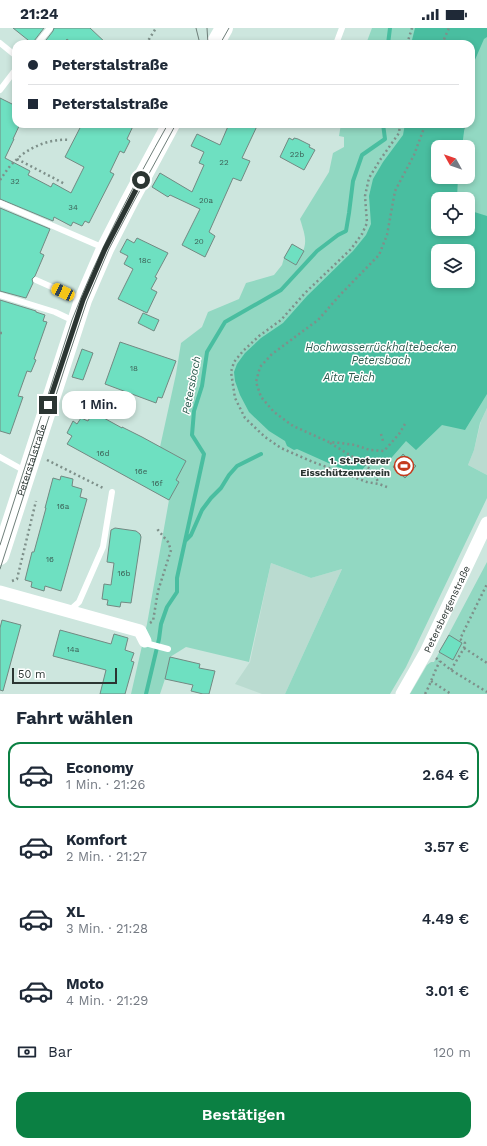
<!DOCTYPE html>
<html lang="de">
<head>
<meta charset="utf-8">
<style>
	:root { --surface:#fff; --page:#f2f2f3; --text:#1f2937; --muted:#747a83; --line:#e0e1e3; --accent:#0b8043 }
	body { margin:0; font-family:"Work Sans",sans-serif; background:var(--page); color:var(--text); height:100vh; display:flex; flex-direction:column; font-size:15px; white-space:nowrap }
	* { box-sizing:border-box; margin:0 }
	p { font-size:13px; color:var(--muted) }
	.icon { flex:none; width:22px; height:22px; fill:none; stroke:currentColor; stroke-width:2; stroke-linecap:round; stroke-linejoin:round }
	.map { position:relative; height:666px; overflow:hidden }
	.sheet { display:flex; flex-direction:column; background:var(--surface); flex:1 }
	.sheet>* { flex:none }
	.hud { position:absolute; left:12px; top:12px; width:463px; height:88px; border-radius:12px; box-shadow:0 2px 6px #0003; display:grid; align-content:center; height:88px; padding:0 16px; background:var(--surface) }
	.needle { width:26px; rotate:310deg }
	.controls { position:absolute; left:431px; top:112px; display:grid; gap:8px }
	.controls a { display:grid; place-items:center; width:44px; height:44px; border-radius:8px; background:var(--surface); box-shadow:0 2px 6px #0003; font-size:20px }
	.scale { position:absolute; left:12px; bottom:10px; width:105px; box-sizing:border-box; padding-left:4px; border:2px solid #2b3532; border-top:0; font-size:11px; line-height:14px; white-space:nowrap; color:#2b3532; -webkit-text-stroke:3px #fff; paint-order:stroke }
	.end { position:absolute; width:18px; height:18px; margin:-9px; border:5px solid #2b3532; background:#fff; box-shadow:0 0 0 2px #fff }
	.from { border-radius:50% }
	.bubble { position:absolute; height:28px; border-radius:12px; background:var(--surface); box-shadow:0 2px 6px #0003; font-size:13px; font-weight:600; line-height:28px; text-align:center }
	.car { position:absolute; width:12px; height:24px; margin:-12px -6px; border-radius:5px; box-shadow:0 0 3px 1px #0007; background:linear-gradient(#f5c518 24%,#345 0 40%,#f5c518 0 76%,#345 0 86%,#f5c518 0) }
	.hud b { display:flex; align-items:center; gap:14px; height:38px; font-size:15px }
	.hud b+b { border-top:1px solid var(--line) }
	.hud i { width:10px; height:10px; background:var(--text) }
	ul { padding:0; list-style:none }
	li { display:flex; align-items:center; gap:12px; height:66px; margin:0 8px 6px; padding:0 8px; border:2px solid transparent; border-radius:12px }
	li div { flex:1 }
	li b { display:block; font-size:15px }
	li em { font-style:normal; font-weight:600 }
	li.current { border-color:var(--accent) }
	li>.icon { width:36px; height:36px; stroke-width:1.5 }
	h2 { padding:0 16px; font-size:18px; line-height:48px }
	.pay { display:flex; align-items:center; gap:10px; height:44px; padding:0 16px; font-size:15px }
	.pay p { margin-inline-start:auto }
	.action { display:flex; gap:8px; margin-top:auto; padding:8px 16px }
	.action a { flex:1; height:46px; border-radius:12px; background:var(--accent); color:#fff; font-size:16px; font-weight:600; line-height:46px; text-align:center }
	.status { display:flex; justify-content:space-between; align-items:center; height:28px; padding:0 20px; background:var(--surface); direction:ltr }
	.status svg { height:11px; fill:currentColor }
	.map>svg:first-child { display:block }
	.built { fill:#badbd0 }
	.green { fill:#92d8c2; fill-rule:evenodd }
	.water { fill:#49bea0; fill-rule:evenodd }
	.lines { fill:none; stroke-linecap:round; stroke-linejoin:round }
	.stream { stroke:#49bea0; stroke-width:4 }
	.building { fill:#6ee0c1; stroke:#728982 }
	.path { stroke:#7e908a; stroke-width:2.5; stroke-dasharray:2 3; stroke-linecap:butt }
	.lane { stroke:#fff; stroke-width:6 }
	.street { stroke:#fff; stroke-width:13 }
	.secondary { stroke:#fff; stroke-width:18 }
	.tram { stroke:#6e7e79; stroke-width:1 }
	.route { stroke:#2b3532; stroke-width:5 }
	.labels { text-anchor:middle; stroke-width:3; stroke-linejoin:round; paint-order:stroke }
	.number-label { font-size:8px; fill:#3c6056 }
	.street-label { font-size:10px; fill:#2b3532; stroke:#fff }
	.poi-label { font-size:10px; font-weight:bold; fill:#2b3532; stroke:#fff; text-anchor:end }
	.water-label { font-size:11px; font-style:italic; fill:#2b5c4e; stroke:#fff }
</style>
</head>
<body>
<div class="status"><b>21:24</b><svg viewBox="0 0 49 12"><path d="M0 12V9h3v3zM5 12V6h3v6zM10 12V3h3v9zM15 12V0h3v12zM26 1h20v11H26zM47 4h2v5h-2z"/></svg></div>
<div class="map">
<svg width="487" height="666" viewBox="0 0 487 666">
	<rect width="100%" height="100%" fill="#cde6de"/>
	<!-- built -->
	<path class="built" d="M 487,380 L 487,447 L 468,437 L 474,422 L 481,393 Z
		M 271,535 L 311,550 L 342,541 L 285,666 L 262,666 L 235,656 L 250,634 Z"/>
	<!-- green -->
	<path class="green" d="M 372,0 L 487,0 L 487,248 L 468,223 L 441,220 L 319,296 L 487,255 L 487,380 L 480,395 L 474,422 L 468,437 L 487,447 L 487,470 L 406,639 L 390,666 L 285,666 L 342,541 L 311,550 L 271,535 L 249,634 L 186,619 L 170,629 L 165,651 L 160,666 L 131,666 L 147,596 L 169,472 L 179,454 L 176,452 L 186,433 L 160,419 L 176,346 L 181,315 L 202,299 L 208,284 L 239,271 L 246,255 L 274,247 L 282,237 L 284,230 L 296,237 C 308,216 307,213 300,191 L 329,144 L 333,125 L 344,119 L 344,109 L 339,108 L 341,96 L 471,96 L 471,16 L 366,16 ZM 438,119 L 468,119 L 468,149 L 438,149 ZM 438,171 L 468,171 L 468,201 L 438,201 Z
		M 487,534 L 487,666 L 410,666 L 427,637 L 431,634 L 434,634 Z"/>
	<!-- water -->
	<path class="water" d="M 415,0 L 487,0 L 487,9 L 484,11 L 471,41 L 471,16 L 411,16 Z
		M 405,96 L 465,96 L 462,119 L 438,119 L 438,149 L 458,149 L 457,171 L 438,171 L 438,201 L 468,201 L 468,182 L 487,188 L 487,366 L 465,402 L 442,397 L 416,422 L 406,413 L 386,436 L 370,432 L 359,446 L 335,438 L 297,421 L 294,422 L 287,418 L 285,413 L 269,403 L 249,384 L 240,367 L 235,353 L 234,344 L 237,336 L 245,325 L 261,310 L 283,295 L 307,268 L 353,223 L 366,207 L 371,196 L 369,168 L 373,151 L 383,134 L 403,107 ZM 438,223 L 468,223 L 468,253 L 438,253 Z"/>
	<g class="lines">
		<!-- stream -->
		<path class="stream" d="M 388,16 L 390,0
			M 186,512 L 191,507 L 202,482 L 211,470 L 221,460 L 229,447 L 237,438 L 261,426
			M 146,666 L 159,611 L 161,596 L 167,579 L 177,564 L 177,550 L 204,426 L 192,407 L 194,383 L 202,358 L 207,324 L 225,294 L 281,262 L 317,223 L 338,207 L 346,203 L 349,185 L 353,153 L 362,127 L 385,111 L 383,96"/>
	</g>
	<!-- building -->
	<path class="building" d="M 13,0 L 44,0 L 34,13 L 33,16 Z
		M 54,0 L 90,0 L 107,16 L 73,16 L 67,11 L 63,16 L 43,16 L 53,3 Z
		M 0,70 L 16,78 L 16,96 L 20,96 L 13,111 L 14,111 L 5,130 L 30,143 L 28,147 L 51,159 L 53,155 L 71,165 L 84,139 L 65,129 L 82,96 L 134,96 L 127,111 L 130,113 L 124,125 L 120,123 L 110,144 L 114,146 L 89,195 L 85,193 L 82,198 L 73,194 L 71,198 L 54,189 L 53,193 L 0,171 Z
		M 229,96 L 258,96 L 242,130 L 250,133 L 241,153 L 233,150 L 209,204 L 215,208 L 205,229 L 182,217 L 200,181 L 170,167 L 168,169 L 152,159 L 160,145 L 192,164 L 204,137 L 199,135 L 204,124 L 191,118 L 197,106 L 220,117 Z
		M 289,110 L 293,112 L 294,110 L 298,111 L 310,117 L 309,119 L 315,122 L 304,142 L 280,129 Z
		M 0,180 L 50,201 L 40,225 L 44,227 L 35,248 L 32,251 L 33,255 L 26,270 L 0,263 Z
		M 137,210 L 168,225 L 155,249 L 157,250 L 151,261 L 157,264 L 147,285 L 118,271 L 133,241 L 124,236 L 128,228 L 120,224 L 127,211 L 134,215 Z
		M 292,216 L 304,223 L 296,237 L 284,230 Z
		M 0,272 L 36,283 L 36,284 L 45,287 L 43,293 L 47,294 L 34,331 L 36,332 L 31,344 L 27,343 L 18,368 L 23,369 L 10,406 L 0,403 Z
		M 143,285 L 159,292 L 154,303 L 138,295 Z
		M 120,314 L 176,333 L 162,370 L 158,369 L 156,375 L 105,356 Z
		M 82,321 L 93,325 L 83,352 L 72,349 Z
		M 93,384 L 122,400 L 122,399 L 142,409 L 186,433 L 176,452 L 179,454 L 169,472 L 67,416 L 72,408 L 67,405 L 73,393 L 77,396 L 81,390 L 88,393 Z
		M 403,426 L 416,438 L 405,450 L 393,439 Z
		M 61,448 L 73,451 L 72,458 L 82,461 L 80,469 L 87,471 L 61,563 L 45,558 L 44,563 L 31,559 L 32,554 L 25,552 L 32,524 L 34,524 L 46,480 L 45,480 L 53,450 L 60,452 Z
		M 115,500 L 136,503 L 140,506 L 141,509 L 131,575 L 121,574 L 120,579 L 107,577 L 108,572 L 102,571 L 104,556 L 111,557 L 114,535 L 107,534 L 111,502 Z
		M 2,592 L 21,597 L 3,663 L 0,662 L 0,600 Z
		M 60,602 L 111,616 L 114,606 L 128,610 L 125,622 L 134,625 L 131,633 L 134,634 L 125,666 L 100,666 L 106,642 L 53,628 Z
		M 449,607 L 462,615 L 453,632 L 439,624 Z
		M 170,629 L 200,636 L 199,640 L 215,643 L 209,666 L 203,666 L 191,663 L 193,657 L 165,651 Z"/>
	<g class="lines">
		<!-- path -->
		<path class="path" d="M 146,16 L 156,0
			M 407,16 L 412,0
			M 442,16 L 449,0
			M 450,96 L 465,100
			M 17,131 L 65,156
			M 0,152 C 5,145 9,138 16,132 C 29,119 51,110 70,112
			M 0,305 L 2,305
			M 405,396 L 399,406 L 384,423 L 370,422 L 355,417 L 341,415 L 329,414 L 293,398 L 274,384 L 261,369 L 256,354 L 260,339 L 272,326 L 318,292 L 340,267 L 379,227 L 387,207 L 395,163 L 414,127 L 424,100 L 425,96
			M 381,406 L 383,413
			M 330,415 L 363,435 L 371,442 L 379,455
			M 47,432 L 103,460
			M 387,459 L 379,456 L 367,454 L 313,434 L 281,420 L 265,409 L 245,390 L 235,370 L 231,344 L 234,334 L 243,323 L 259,308 L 281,292 L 305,265 L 351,221 L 362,206 L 367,195 L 365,168 L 369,150 L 380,132 L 399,105 L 400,96
			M 12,553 L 17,551 L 36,473
			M 150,595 L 153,593 L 158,563 L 171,522 L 168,514 L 158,502 L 157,499
			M 464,620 L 487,635
			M 436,630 L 451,642 L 487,664
			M 451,642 L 464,620 L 465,615 L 460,611 L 487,556
			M 431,653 L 451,666
			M 425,666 C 431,655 434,644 440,633"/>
		<!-- lane -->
		<path class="lane" d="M 0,15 L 16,28
			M 37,16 L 50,0
			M 336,16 L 342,0
			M 0,62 L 16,41
			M 0,175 L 104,220
			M 36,252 L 63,264 L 82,271
			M 0,267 L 55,284 L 74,293
			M 0,429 L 25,443
			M 69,583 L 79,574 L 103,519 L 112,464
			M 149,616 L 168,621"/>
		<!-- street -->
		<g class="street">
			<path d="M 0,564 L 140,603 L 145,613"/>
			<path id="s1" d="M 402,666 L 426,624 L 487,495"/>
		</g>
		<!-- secondary -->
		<g class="secondary">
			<path d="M 215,16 L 224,0"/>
			<path id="s2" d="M 0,528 L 83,272 L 105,221 L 129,174 L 171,96"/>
		</g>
		<!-- tram -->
		<path class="tram" d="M 196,0 L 200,16
			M 207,0 L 208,16
			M 220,16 L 229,0
			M 0,517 L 72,292 C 98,224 132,160 168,96
			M 0,541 L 66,336 L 87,273 L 109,221 L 133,175 L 176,96"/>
	</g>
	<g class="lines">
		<!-- route -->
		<path class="route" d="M 48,377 L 83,272 L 105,221 L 141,152"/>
	</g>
	<!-- icons -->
	<defs>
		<g id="stadium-ring" transform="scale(1)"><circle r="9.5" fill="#fff" stroke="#c43a1c" stroke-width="1.5"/><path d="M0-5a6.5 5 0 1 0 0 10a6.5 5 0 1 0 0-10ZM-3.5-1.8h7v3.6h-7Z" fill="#c43a1c"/></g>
	</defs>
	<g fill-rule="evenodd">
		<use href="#stadium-ring" x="404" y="438"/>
	</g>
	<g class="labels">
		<!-- number labels -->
		<g class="number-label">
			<text x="297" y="129">22b</text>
			<text x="224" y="137">22</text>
			<text x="15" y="156">32</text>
			<text x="206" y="175">20a</text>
			<text x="73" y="182">34</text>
			<text x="199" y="216">20</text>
			<text x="145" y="235">18c</text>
			<text x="134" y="343">18</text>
			<text x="103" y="428">16d</text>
			<text x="141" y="446">16e</text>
			<text x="157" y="458">16f</text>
			<text x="63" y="481">16a</text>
			<text x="50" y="534">16</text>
			<text x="124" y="548">16b</text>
			<text x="73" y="624">14a</text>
		</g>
		<!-- street labels -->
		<g class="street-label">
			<text dy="4" stroke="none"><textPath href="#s2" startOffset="101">Peterstalstraße</textPath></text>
			<text dy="4" stroke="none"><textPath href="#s1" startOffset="96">Petersbergenstraße</textPath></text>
		</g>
		<!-- poi labels -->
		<g class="poi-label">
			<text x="390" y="436">1. St.Peterer<tspan x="390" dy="12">Eisschützenverein</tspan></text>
		</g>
		<!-- water labels -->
		<g class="water-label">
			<text x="381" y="323">Hochwasserrückhaltebecken<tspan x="381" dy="13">Petersbach</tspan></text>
			<text x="349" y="353">Aita Teich</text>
			<text transform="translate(191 357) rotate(-79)" y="4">Petersbach</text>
		</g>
	</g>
</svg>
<div class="controls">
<a><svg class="needle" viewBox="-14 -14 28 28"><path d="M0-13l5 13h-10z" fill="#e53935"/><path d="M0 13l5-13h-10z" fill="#747a83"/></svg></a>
<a><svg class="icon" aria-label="locate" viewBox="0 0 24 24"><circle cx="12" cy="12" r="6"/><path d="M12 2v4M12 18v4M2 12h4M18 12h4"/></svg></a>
<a><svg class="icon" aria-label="layers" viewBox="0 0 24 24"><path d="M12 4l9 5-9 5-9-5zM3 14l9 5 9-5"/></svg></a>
</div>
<div class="scale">50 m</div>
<i class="end from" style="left:141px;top:152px"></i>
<i class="end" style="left:48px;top:377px"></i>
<div class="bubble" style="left:62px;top:363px;width:74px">1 Min.</div>
<i class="car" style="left:63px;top:264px;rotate:295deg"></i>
<div class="hud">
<b><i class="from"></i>Peterstalstraße</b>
<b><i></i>Peterstalstraße</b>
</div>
</div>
<section class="sheet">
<h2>Fahrt wählen</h2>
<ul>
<li class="current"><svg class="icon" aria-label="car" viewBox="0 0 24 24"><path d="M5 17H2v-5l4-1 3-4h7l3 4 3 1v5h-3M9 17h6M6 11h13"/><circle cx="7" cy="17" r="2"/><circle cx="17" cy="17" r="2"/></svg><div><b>Economy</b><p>1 Min. · 21:26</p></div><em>2.64 €</em></li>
<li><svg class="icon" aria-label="car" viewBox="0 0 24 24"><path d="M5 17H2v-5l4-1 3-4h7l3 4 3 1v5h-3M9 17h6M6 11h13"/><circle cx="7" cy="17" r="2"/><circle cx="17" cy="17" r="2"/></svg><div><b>Komfort</b><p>2 Min. · 21:27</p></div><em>3.57 €</em></li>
<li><svg class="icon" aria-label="car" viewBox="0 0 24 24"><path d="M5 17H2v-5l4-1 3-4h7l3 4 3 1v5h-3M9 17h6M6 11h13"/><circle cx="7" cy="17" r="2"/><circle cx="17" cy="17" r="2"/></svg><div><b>XL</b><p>3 Min. · 21:28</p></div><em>4.49 €</em></li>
<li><svg class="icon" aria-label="car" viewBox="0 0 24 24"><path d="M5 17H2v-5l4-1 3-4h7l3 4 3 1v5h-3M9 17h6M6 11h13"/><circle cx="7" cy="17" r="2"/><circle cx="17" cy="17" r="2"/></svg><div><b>Moto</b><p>4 Min. · 21:29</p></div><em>3.01 €</em></li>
</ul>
<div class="pay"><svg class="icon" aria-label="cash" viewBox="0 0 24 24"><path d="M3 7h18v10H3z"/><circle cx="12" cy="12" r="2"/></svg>Bar<p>120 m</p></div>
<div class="action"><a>Bestätigen</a></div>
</section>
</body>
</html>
